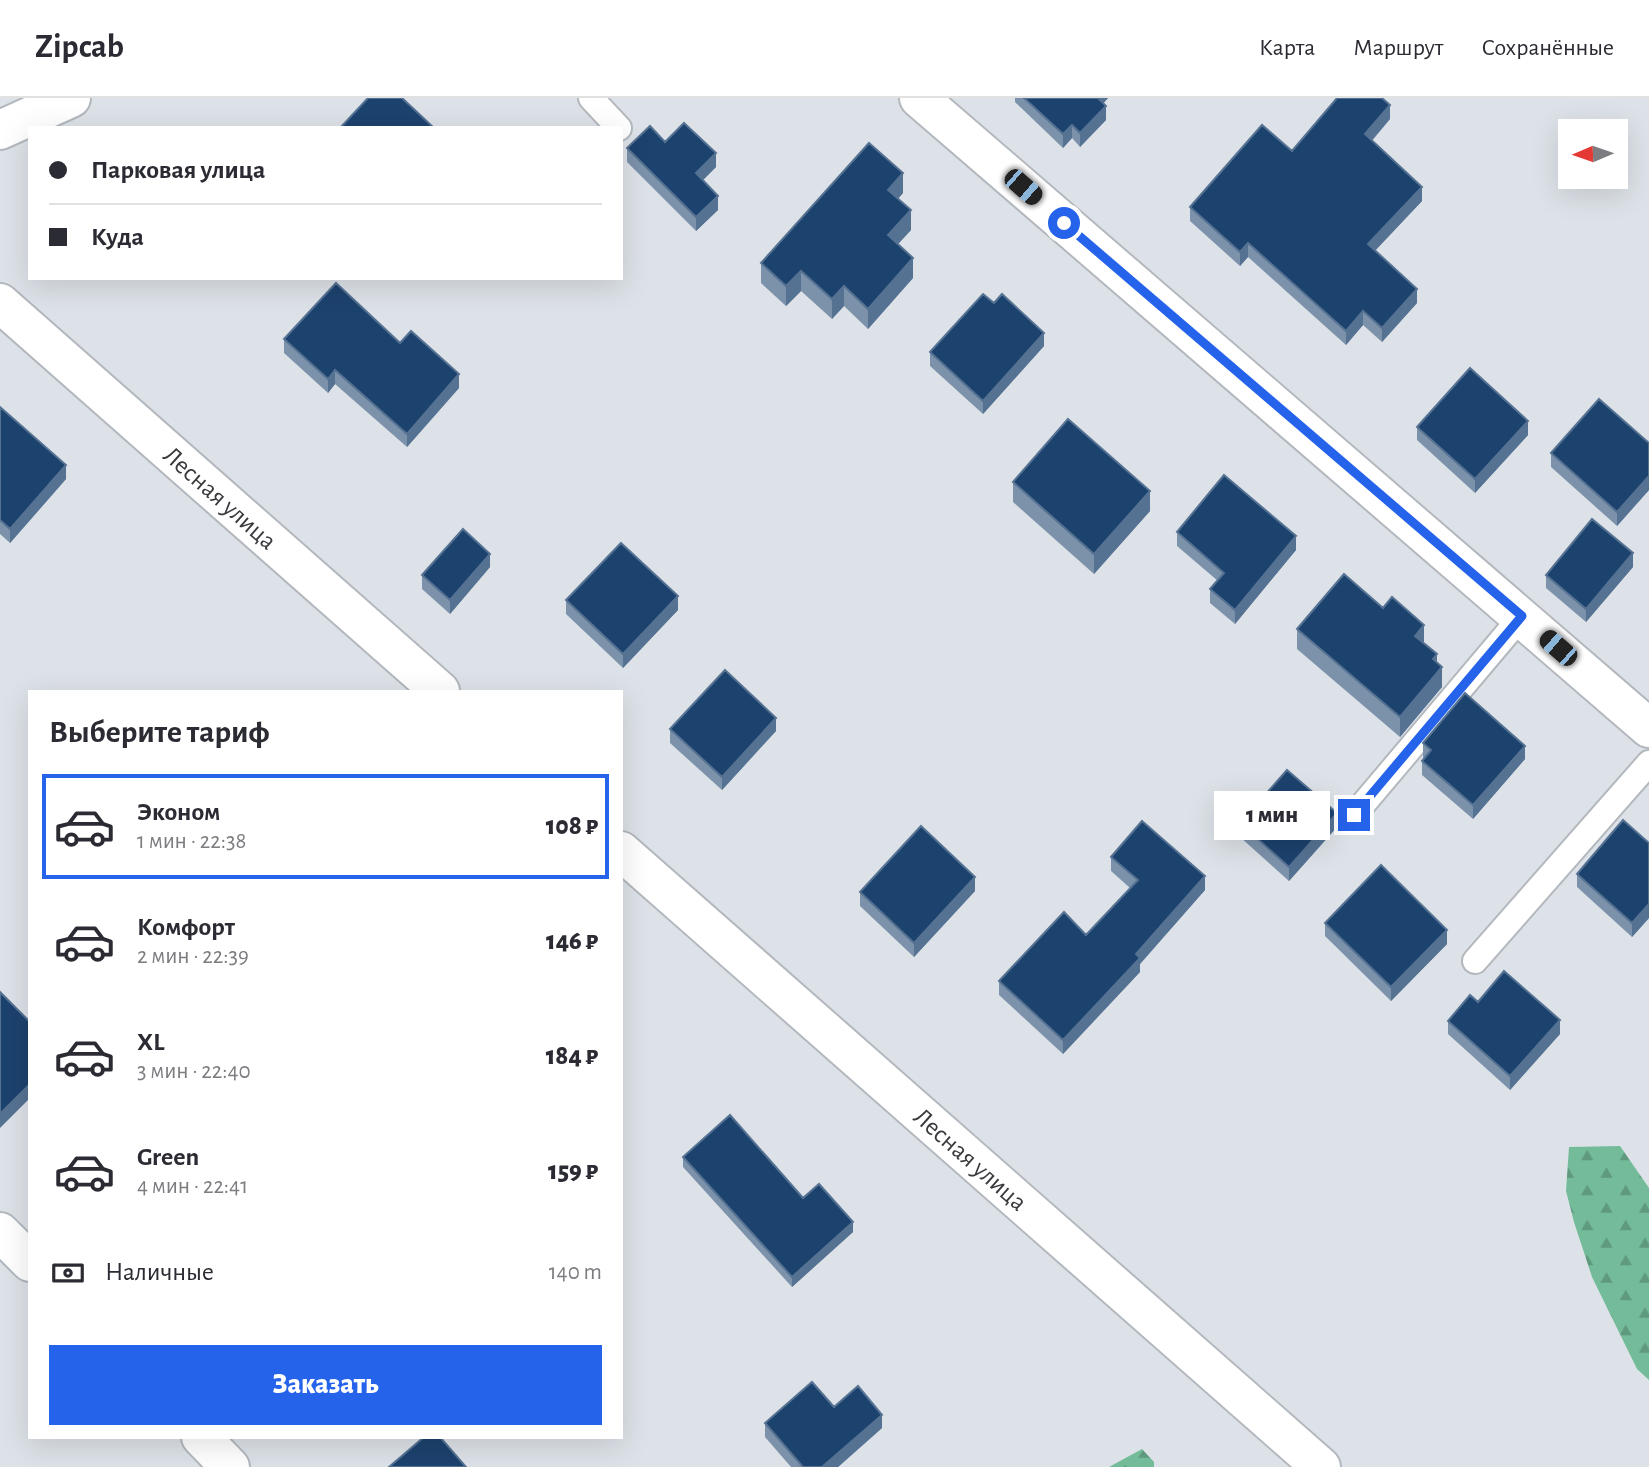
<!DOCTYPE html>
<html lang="ru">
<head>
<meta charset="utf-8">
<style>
	:root { --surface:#fff; --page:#f2f2f3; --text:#2b2b33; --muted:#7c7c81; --line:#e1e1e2; --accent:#2563eb }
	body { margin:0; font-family:"Alegreya Sans",sans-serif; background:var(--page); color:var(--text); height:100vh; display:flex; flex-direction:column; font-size:26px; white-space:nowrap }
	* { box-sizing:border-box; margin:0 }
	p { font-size:23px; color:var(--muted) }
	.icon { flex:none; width:38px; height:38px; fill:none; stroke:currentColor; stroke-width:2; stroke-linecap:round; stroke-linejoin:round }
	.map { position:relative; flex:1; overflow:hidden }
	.side { position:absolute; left:28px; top:592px; width:595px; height:749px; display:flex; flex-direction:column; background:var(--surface); border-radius:0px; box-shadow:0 7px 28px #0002 }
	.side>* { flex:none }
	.banner { position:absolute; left:28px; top:28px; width:595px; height:154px; border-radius:0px; box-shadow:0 7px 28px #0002; display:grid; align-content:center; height:154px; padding:0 21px; background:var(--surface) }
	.needle { width:46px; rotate:268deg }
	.buttons { position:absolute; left:1558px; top:21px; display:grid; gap:14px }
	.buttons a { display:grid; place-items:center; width:70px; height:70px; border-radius:0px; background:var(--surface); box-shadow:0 7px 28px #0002; font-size:35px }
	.end { position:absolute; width:32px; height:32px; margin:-16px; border:9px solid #2563eb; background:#fff; box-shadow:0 0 0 4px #fff }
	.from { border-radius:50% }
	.bubble { position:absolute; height:49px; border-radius:0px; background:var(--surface); box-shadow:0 7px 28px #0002; font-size:23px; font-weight:800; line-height:49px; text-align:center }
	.car { position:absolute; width:21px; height:42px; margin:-21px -10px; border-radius:9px; box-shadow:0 0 5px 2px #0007; background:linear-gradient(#222 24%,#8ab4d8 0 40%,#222 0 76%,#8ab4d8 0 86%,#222 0) }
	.banner b { display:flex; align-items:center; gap:24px; height:66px; font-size:26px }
	.banner b+b { border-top:2px solid var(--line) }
	.banner i { width:18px; height:18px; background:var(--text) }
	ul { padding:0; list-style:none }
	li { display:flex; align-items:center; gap:21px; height:105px; margin:0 14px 10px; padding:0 7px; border:4px solid transparent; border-radius:0px }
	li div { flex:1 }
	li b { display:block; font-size:26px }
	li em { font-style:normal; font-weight:800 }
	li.selected { border-color:var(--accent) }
	li>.icon { width:63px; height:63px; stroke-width:1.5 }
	h2 { padding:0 21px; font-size:32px; line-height:84px }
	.pay { display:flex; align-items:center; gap:18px; height:77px; padding:0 21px; font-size:26px }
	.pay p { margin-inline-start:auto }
	.action { display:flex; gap:14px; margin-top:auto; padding:14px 21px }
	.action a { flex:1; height:80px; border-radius:0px; background:var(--accent); color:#fff; font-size:28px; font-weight:800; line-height:80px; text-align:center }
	header { display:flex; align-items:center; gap:42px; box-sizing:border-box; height:98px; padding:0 35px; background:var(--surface); border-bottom:2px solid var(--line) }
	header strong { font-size:33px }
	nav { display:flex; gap:38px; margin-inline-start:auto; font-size:24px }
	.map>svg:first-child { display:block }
	.forest { fill:url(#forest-firs) }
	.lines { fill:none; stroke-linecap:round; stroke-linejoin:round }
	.lane-casing { stroke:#b3b8be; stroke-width:28 }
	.street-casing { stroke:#b3b8be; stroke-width:42 }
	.lane { stroke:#fff; stroke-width:24 }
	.street { stroke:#fff; stroke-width:38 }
	.wall { fill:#7c92ab }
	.shaded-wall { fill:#567293 }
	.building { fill:#1c426e; stroke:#567293; stroke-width:2 }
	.route { stroke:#2563eb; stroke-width:9 }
	.labels { text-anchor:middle; stroke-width:7; stroke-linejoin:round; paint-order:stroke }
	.street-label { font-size:26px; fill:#383a3d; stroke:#dde2e8 }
</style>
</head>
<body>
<header>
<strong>Zipcab</strong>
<nav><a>Карта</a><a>Маршрут</a><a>Сохранённые</a></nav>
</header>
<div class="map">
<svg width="1649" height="1369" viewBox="0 0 1649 1369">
	<defs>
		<pattern id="forest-firs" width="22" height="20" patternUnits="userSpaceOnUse" patternTransform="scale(1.75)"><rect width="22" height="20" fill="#73bb99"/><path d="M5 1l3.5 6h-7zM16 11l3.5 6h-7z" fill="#5f997e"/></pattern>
	</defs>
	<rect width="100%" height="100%" fill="#dde2e8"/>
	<!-- forest -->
	<path class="forest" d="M 1620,1048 L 1649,1090 L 1649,1282 L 1637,1271 L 1592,1179 L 1574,1124 L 1566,1093 L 1569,1049 Z
		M 1142,1351 L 1154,1364 L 1154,1369 L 1109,1369 Z"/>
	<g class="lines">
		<!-- lane casing -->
		<g class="lane-casing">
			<path id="lane" d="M 591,0 L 619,30
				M 1354,717 L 1522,518
				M 1475,863 L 1649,665"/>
		</g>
		<!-- street casing -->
		<g class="street-casing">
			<g id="street">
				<path d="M 919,0 L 1649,630"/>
				<path d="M 0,32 L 71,0"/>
				<path id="s1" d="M 0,205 L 440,593"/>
				<path id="s2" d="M 621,753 L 1321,1369"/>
				<path d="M 0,1134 L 30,1164"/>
				<path d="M 201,1339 L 230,1369"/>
			</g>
		</g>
		<!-- lane -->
		<use href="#lane" class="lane"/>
		<!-- street -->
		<use href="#street" class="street"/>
	</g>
	<!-- wall -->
	<path class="wall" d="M 1015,0 L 1108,0 L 1103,5 L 1106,22 L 1080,49 L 1072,40 L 1063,50 L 1015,4 Z
		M 1390,21 L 1372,43 L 1422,103 L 1375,153 L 1417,205 L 1382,244 L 1363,227 L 1346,247 L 1248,159 L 1240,168 L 1190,123 L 1190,109 L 1292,53 Z
		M 665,44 L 716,69 L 703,82 L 718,112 L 696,133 L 627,64 L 627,50 Z
		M 903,95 L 898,101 L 911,132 L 898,146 L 913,180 L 868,231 L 844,208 L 832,221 L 801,193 L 786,208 L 761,185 L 761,165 Z
		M 284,241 L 459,290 L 407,349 L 335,286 L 328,295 L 284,255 Z
		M 1044,248 L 983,316 L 930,268 L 930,254 Z
		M 0,309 L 66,381 L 10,445 L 0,436 Z
		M 1417,329 L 1528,337 L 1475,395 L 1417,342 Z
		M 1649,345 L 1649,392 L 1617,428 L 1551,369 L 1551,355 Z
		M 1013,384 L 1150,413 L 1094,476 L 1013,404 Z
		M 1177,434 L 1296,452 L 1235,526 L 1210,505 L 1210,491 L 1218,483 L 1177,448 Z
		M 490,469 L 450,516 L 422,491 L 422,477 Z
		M 1633,469 L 1586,524 L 1546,490 L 1546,477 Z
		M 566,502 L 678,512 L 623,570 L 566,516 Z
		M 1297,531 L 1424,545 L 1437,565 L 1442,589 L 1400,639 L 1297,551 Z
		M 670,631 L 776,633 L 722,692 L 670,645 Z
		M 1423,645 L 1525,661 L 1473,721 L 1422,677 L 1422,663 L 1424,660 L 1423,659 Z
		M 1240,725 L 1337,729 L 1289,783 L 1240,739 Z
		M 1649,745 L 1649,820 L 1632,839 L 1577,789 L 1577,776 Z
		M 1111,759 L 1205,792 L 1140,866 L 1140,874 L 1063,956 L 999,897 L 999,883 L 1086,837 L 1130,790 L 1111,773 Z
		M 975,793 L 914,859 L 860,808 L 860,794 Z
		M 1325,825 L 1447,846 L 1391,903 L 1325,838 Z
		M 1478,904 L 1560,936 L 1510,992 L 1448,936 L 1448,923 Z
		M 683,1059 L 853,1134 L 792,1189 L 683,1069 Z
		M 834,1309 L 882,1330 L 838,1369 L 791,1369 L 765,1339 L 765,1325 Z"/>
	<!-- shaded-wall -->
	<path class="shaded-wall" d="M 1097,0 L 1108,0 L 1097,13 Z
		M 1390,7 L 1390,21 L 1365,50 L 1365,36 Z
		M 1106,8 L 1106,22 L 1080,49 L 1080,35 Z
		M 1072,27 L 1072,40 L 1063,50 L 1063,36 Z
		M 716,55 L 716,69 L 696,89 L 696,75 Z
		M 903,75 L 903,95 L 888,112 L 888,92 Z
		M 1422,89 L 1422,103 L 1368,160 L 1368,146 Z
		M 718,98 L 718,112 L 696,133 L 696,119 Z
		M 911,112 L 911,132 L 888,157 L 888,137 Z
		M 1248,145 L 1248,159 L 1240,168 L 1240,154 Z
		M 913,160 L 913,180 L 868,231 L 868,211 Z
		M 801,173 L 801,193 L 786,208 L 786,188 Z
		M 844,188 L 844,208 L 832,221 L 832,201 Z
		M 1417,191 L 1417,205 L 1382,244 L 1382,230 Z
		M 1363,213 L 1363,227 L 1346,247 L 1346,233 Z
		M 1044,235 L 1044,248 L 983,316 L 983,303 Z
		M 335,272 L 335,286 L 328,295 L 328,281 Z
		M 459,276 L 459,290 L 407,349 L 407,336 Z
		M 1528,323 L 1528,337 L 1475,395 L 1475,381 Z
		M 66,367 L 66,381 L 10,445 L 10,431 Z
		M 1649,378 L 1649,392 L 1617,428 L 1617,414 Z
		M 1150,393 L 1150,413 L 1094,476 L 1094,456 Z
		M 1296,438 L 1296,452 L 1235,526 L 1235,512 Z
		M 1633,455 L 1633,469 L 1586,524 L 1586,511 Z
		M 490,456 L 490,469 L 450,516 L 450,502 Z
		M 678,498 L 678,512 L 623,570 L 623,556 Z
		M 1424,527 L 1424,547 L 1415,538 Z
		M 1437,556 L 1437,575 L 1442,569 L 1442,589 L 1400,639 L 1400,619 L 1433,561 Z
		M 776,620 L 776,633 L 722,692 L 722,679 Z
		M 1525,648 L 1525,661 L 1473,721 L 1473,707 Z
		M 1337,715 L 1337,729 L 1289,783 L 1289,769 Z
		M 1205,778 L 1205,792 L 1140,866 L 1140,874 L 1063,956 L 1063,942 Z
		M 975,779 L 975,793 L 914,859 L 914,845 Z
		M 1649,806 L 1649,820 L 1632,839 L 1632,825 Z
		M 1447,832 L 1447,846 L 1391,903 L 1391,889 Z
		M 1560,922 L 1560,936 L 1510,992 L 1510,978 Z
		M 30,986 L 30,1000 L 0,1030 L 0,1016 Z
		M 853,1124 L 853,1134 L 792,1189 L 792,1179 Z
		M 882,1317 L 882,1330 L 838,1369 L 822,1369 Z"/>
	<!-- building -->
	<path class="building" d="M 368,0 L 402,0 L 434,30 L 340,30 Z
		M 1024,0 L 1098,0 L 1106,8 L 1080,35 L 1072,27 L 1063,36 Z
		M 1337,0 L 1382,0 L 1390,7 L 1365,36 L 1422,89 L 1368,146 L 1417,191 L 1382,230 L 1363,213 L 1346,233 L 1248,145 L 1240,154 L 1190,109 L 1262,27 L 1292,53 Z
		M 684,25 L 716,55 L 696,75 L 718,98 L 696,119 L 627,50 L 650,28 L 665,44 Z
		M 869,45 L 903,75 L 888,92 L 911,112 L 888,137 L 913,160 L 868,211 L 844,188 L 832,201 L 801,173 L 786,188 L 761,165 Z
		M 336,185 L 400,245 L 411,233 L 459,276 L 407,336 L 335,272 L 328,281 L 284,241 Z
		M 983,196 L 994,205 L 1002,196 L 1044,235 L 983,303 L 930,254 Z
		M 1470,270 L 1528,323 L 1475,381 L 1417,329 Z
		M 1599,301 L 1649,345 L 1649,378 L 1617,414 L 1551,355 Z
		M 0,309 L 66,367 L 10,431 L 0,422 Z
		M 1068,321 L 1150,393 L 1094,456 L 1013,384 Z
		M 1224,377 L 1296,438 L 1235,512 L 1210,491 L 1224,475 L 1177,434 Z
		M 1592,421 L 1633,455 L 1586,511 L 1546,477 Z
		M 463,431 L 490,456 L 450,502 L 422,477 Z
		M 621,445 L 678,498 L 623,556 L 566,502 Z
		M 1344,476 L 1383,510 L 1392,499 L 1424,527 L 1415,538 L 1437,556 L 1433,561 L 1442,569 L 1400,619 L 1297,531 Z
		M 725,572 L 776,620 L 722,679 L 670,631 Z
		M 1465,595 L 1525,648 L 1473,707 L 1422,663 L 1431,652 L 1423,645 Z
		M 1287,672 L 1337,715 L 1289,769 L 1240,725 Z
		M 1623,722 L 1649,745 L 1649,806 L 1632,825 L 1577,776 Z
		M 1142,723 L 1205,778 L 1136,856 L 1140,860 L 1063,942 L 999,883 L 1064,814 L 1086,837 L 1138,782 L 1111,759 Z
		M 921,728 L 975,779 L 914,845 L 860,794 Z
		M 1381,767 L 1447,832 L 1391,889 L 1325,825 Z
		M 1504,873 L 1560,922 L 1510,978 L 1448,923 L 1470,897 L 1478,904 Z
		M 0,894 L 30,924 L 30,986 L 0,1016 Z
		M 730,1017 L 803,1100 L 819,1086 L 853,1124 L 792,1179 L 683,1059 Z
		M 812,1284 L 834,1309 L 858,1288 L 882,1317 L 822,1369 L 803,1369 L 765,1325 Z
		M 424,1339 L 440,1339 L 466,1369 L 389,1369 Z"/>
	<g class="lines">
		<!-- route -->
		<path class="route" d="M 1064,125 L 1522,518 L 1354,717"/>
	</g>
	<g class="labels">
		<!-- street labels -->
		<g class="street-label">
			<text dy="9" stroke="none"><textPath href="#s1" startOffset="294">Лесная улица</textPath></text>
			<text dy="9" stroke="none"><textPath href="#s2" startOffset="466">Лесная улица</textPath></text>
		</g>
	</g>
</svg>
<div class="buttons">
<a><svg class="needle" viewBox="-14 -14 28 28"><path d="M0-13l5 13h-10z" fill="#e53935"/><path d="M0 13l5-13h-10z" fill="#7c7c81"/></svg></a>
</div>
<i class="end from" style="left:1064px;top:125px"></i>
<i class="end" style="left:1354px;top:717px"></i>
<div class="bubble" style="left:1214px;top:693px;width:116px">1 мин</div>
<i class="car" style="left:1023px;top:89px;rotate:131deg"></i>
<i class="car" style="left:1558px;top:550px;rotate:311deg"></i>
<div class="banner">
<b><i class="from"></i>Парковая улица</b>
<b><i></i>Куда</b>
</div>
<section class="side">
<h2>Выберите тариф</h2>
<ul>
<li class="selected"><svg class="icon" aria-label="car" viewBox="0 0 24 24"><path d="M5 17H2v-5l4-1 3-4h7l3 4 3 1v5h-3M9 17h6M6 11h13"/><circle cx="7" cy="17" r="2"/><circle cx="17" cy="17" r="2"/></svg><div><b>Эконом</b><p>1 мин · 22:38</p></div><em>108 ₽</em></li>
<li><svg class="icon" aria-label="car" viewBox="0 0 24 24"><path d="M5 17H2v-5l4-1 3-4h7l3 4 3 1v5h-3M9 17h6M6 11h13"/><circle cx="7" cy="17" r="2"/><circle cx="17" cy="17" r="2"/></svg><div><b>Комфорт</b><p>2 мин · 22:39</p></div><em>146 ₽</em></li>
<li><svg class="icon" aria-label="car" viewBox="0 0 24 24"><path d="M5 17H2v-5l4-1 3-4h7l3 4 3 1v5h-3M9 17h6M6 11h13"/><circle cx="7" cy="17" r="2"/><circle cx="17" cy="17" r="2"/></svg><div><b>XL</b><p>3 мин · 22:40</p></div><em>184 ₽</em></li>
<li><svg class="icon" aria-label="car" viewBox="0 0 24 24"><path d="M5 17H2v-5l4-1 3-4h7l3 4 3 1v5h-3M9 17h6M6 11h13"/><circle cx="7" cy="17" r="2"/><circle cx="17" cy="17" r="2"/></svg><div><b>Green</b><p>4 мин · 22:41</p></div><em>159 ₽</em></li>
</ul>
<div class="pay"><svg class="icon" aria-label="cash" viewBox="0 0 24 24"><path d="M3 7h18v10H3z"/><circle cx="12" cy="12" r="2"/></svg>Наличные<p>140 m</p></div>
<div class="action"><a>Заказать</a></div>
</section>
</div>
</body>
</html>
